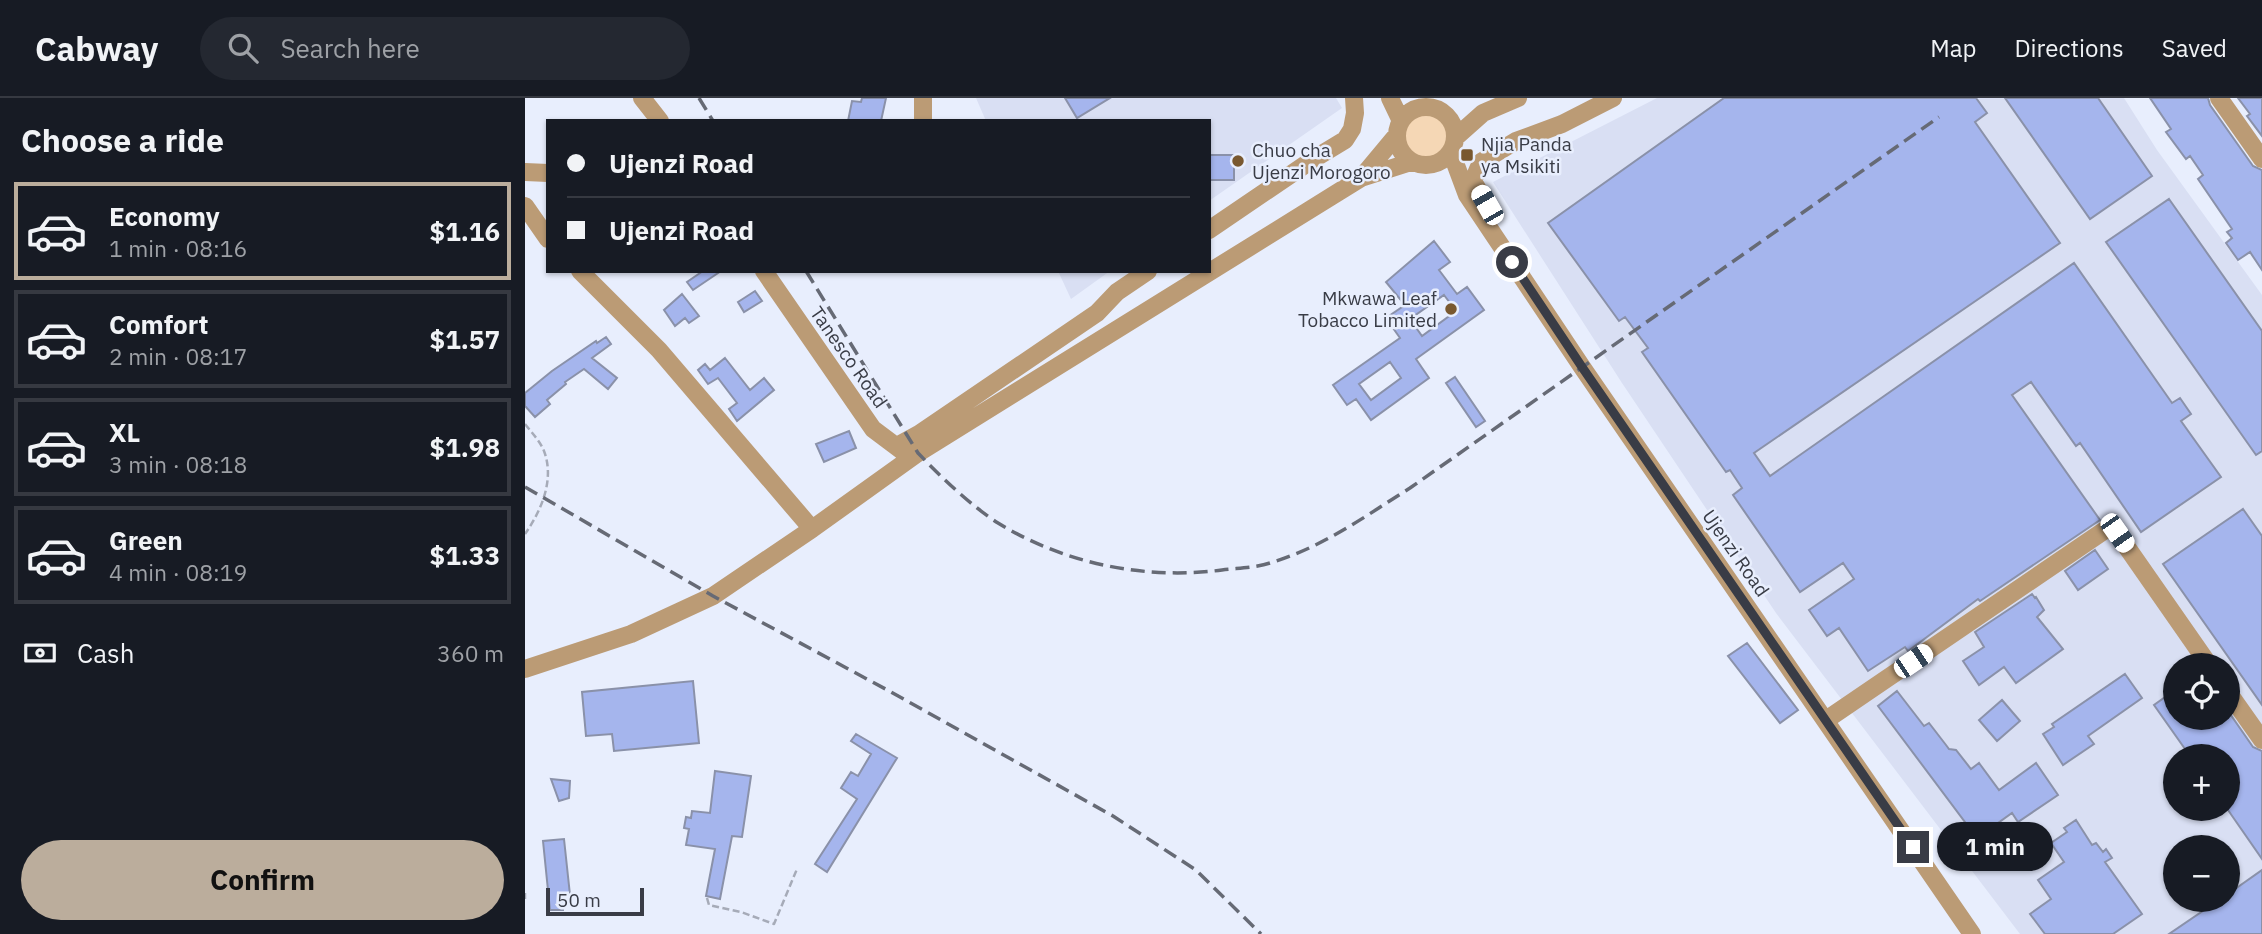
<!DOCTYPE html>
<html lang="en">
<head>
<meta charset="utf-8">
<style>
	:root { --surface:#171b24; --page:#242831; --text:#f1f3f6; --muted:#9ea1a6; --line:#363941; --accent:#bbad9c }
	body { margin:0; font-family:"IBM Plex Sans",sans-serif; background:var(--page); color:var(--text); height:100vh; display:flex; flex-direction:column; font-size:26px; white-space:nowrap }
	* { box-sizing:border-box; margin:0 }
	p { font-size:23px; color:var(--muted) }
	.icon { flex:none; width:38px; height:38px; fill:none; stroke:currentColor; stroke-width:2; stroke-linecap:round; stroke-linejoin:round }
	.map { position:relative; flex:1; overflow:hidden }
	.panel { display:flex; flex-direction:column; background:var(--surface); width:525px }
	.panel>* { flex:none }
	.hud { position:absolute; left:21px; top:21px; width:665px; height:154px; border-radius:0px; box-shadow:0 2px 5px #0004; display:grid; align-content:center; height:154px; padding:0 21px; background:var(--surface) }
	.controls { position:absolute; left:1638px; top:555px; display:grid; gap:14px }
	.controls a { display:grid; place-items:center; width:77px; height:77px; border-radius:50%; background:var(--surface); box-shadow:0 2px 5px #0004; font-size:35px }
	.scale { position:absolute; left:21px; bottom:18px; width:98px; box-sizing:border-box; padding-left:7px; border:4px solid #393c46; border-top:0; font-size:19px; line-height:24px; white-space:nowrap; color:#393c46; -webkit-text-stroke:5px #e8eefd; paint-order:stroke }
	.end { position:absolute; width:32px; height:32px; margin:-16px; border:9px solid #393c46; background:#fff; box-shadow:0 0 0 4px #fff }
	.from { border-radius:50% }
	.bubble { position:absolute; height:49px; border-radius:24px; background:var(--surface); box-shadow:0 2px 5px #0004; font-size:23px; font-weight:800; line-height:49px; text-align:center }
	.car { position:absolute; width:21px; height:42px; margin:-21px -10px; border-radius:9px; box-shadow:0 0 5px 2px #0007; background:linear-gradient(#fff 24%,#345 0 40%,#fff 0 76%,#345 0 86%,#fff 0) }
	.hud b { display:flex; align-items:center; gap:24px; height:66px; font-size:26px }
	.hud b+b { border-top:2px solid var(--line) }
	.hud i { width:18px; height:18px; background:var(--text) }
	ul { padding:0; list-style:none }
	li { display:flex; align-items:center; gap:21px; height:98px; margin:0 14px 10px; padding:0 7px; border:4px solid var(--line); border-radius:0px }
	li div { flex:1 }
	li b { display:block; font-size:26px }
	li em { font-style:normal; font-weight:800 }
	li.selected { border-color:var(--accent) }
	li>.icon { width:63px; height:63px; stroke-width:1.5 }
	h2 { padding:0 21px; font-size:32px; line-height:84px }
	.pay { display:flex; align-items:center; gap:18px; height:77px; padding:0 21px; font-size:26px }
	.pay p { margin-inline-start:auto }
	.primary-button { display:flex; gap:14px; margin-top:auto; padding:14px 21px }
	.primary-button a { flex:1; height:80px; border-radius:42px; background:var(--accent); color:#111; font-size:28px; font-weight:800; line-height:80px; text-align:center }
	header { display:flex; align-items:center; gap:42px; box-sizing:border-box; height:98px; padding:0 35px; background:var(--surface); border-bottom:2px solid var(--line) }
	header strong { font-size:33px }
	nav { display:flex; gap:38px; margin-inline-start:auto; font-size:24px }
	.search { width:490px; height:63px; background:var(--page); display:flex; align-items:center; gap:18px; box-sizing:border-box; padding:0 24px; border-radius:38px; color:var(--muted); font-size:26px }
	main { display:flex; flex:1; min-height:0 }
	.map>svg:first-child { display:block }
	.built { fill:#d9dff3; fill-rule:evenodd }
	.green { fill:#f5d7b5 }
	.building { fill:#a5b5ed; stroke:#8a91a9; stroke-width:2; fill-rule:evenodd }
	.lines { fill:none; stroke-linecap:round; stroke-linejoin:round }
	.path { stroke:#a6abb8; stroke-width:2.5; stroke-dasharray:7 3.5; stroke-linecap:butt }
	.minor { stroke:#bb9b75; stroke-width:18 }
	.rail { stroke:#666a75; stroke-width:3.5; stroke-dasharray:14 7; stroke-linecap:butt }
	.route { stroke:#393c46; stroke-width:9 }
	.poi-dot { fill:#79582f; stroke:#e8eefd; stroke-width:2.5 }
	.labels { text-anchor:middle; stroke-width:5; stroke-linejoin:round; paint-order:stroke }
	.poi-label { font-size:19px; fill:#393c46; stroke:#e8eefd; text-anchor:start }
	.street-label { font-size:19px; fill:#393c46; stroke:#e8eefd }
</style>
</head>
<body>
<header>
<strong>Cabway</strong>
<div class="search"><svg class="icon" aria-label="search" viewBox="0 0 24 24"><circle cx="10" cy="10" r="6"/><path d="M15 15l6 6"/></svg>Search here</div>
<nav><a>Map</a><a>Directions</a><a>Saved</a></nav>
</header>
<main>
<section class="panel">
<h2>Choose a ride</h2>
<ul>
<li class="selected"><svg class="icon" aria-label="car" viewBox="0 0 24 24"><path d="M5 17H2v-5l4-1 3-4h7l3 4 3 1v5h-3M9 17h6M6 11h13"/><circle cx="7" cy="17" r="2"/><circle cx="17" cy="17" r="2"/></svg><div><b>Economy</b><p>1 min · 08:16</p></div><em>$1.16</em></li>
<li><svg class="icon" aria-label="car" viewBox="0 0 24 24"><path d="M5 17H2v-5l4-1 3-4h7l3 4 3 1v5h-3M9 17h6M6 11h13"/><circle cx="7" cy="17" r="2"/><circle cx="17" cy="17" r="2"/></svg><div><b>Comfort</b><p>2 min · 08:17</p></div><em>$1.57</em></li>
<li><svg class="icon" aria-label="car" viewBox="0 0 24 24"><path d="M5 17H2v-5l4-1 3-4h7l3 4 3 1v5h-3M9 17h6M6 11h13"/><circle cx="7" cy="17" r="2"/><circle cx="17" cy="17" r="2"/></svg><div><b>XL</b><p>3 min · 08:18</p></div><em>$1.98</em></li>
<li><svg class="icon" aria-label="car" viewBox="0 0 24 24"><path d="M5 17H2v-5l4-1 3-4h7l3 4 3 1v5h-3M9 17h6M6 11h13"/><circle cx="7" cy="17" r="2"/><circle cx="17" cy="17" r="2"/></svg><div><b>Green</b><p>4 min · 08:19</p></div><em>$1.33</em></li>
</ul>
<div class="pay"><svg class="icon" aria-label="cash" viewBox="0 0 24 24"><path d="M3 7h18v10H3z"/><circle cx="12" cy="12" r="2"/></svg>Cash<p>360 m</p></div>
<div class="primary-button"><a>Confirm</a></div>
</section>
<div class="map">
<svg width="1737" height="836" viewBox="0 0 1737 836">
	<rect width="100%" height="100%" fill="#e8eefd"/>
	<!-- built -->
	<path class="built" d="M 451,0 L 811,0 L 817,10 L 684,103 L 684,23 L 461,23 Z
		M 1132,0 L 1599,0 L 1632,52 L 1737,197 L 1737,836 L 1495,836 L 1251,515 L 1097,285 L 968,84 ZM 1650,567 L 1703,567 L 1703,620 L 1650,620 ZM 1650,658 L 1703,658 L 1703,710 L 1650,710 ZM 1650,749 L 1703,749 L 1703,802 L 1650,802 Z
		M 533,173 L 585,173 L 546,201 Z"/>
	<!-- green -->
	<path class="green" d="M879 39a23 23 0 1 1 46 0a23 23 0 1 1-46 0Z"/>
	<!-- building -->
	<path class="building" d="M 337,0 L 361,0 L 356,23 L 323,23 L 327,3 L 336,4 Z
		M 540,0 L 585,0 L 552,20 Z
		M 1199,0 L 1451,0 L 1462,15 L 1450,24 L 1535,145 L 1229,355 L 1245,378 L 1549,165 L 1647,305 L 1655,300 L 1666,316 L 1656,323 L 1696,379 L 1616,434 L 1555,345 L 1551,348 L 1506,284 L 1487,297 L 1575,422 L 1455,503 L 1453,501 L 1383,553 L 1380,549 L 1343,573 L 1314,530 L 1302,538 L 1284,512 L 1329,481 L 1318,465 L 1275,494 L 1208,397 L 1217,390 L 1205,372 L 1201,374 L 1117,254 L 1123,250 L 1100,219 L 1094,223 L 1023,125 Z
		M 1480,0 L 1573,0 L 1627,78 L 1565,121 Z
		M 1625,0 L 1683,0 L 1685,7 L 1728,68 L 1737,72 L 1737,172 L 1725,154 L 1713,162 L 1701,145 L 1707,140 L 1702,134 L 1707,131 L 1673,81 L 1678,77 L 1665,58 L 1661,61 L 1641,34 L 1646,31 Z
		M 1713,0 L 1737,0 L 1737,38 L 1722,18 L 1725,16 Z
		M 684,57 L 709,57 L 709,82 L 684,82 Z
		M 1644,101 L 1737,233 L 1737,353 L 1731,357 L 1581,144 Z
		M 909,143 L 925,164 L 914,172 L 932,196 L 942,189 L 959,212 L 891,261 L 904,280 L 846,322 L 831,301 L 822,307 L 808,287 L 875,240 L 861,220 L 880,207 L 861,184 ZM 919,197 L 931,213 L 897,238 L 885,221 ZM 865,264 L 876,280 L 846,302 L 834,286 Z
		M 178,173 L 196,173 L 168,192 L 162,184 Z
		M 230,193 L 237,203 L 219,214 L 213,204 Z
		M 157,196 L 174,218 L 164,225 L 160,220 L 150,228 L 139,212 Z
		M 81,239 L 86,246 L 67,260 L 92,280 L 83,291 L 59,271 L 40,284 L 41,286 L 22,302 L 25,306 L 10,319 L 0,308 L 0,295 L 27,273 L 71,243 L 72,245 Z
		M 200,260 L 225,292 L 239,280 L 249,292 L 212,323 L 204,311 L 212,305 L 193,280 L 183,286 L 173,272 L 180,266 L 185,272 Z
		M 930,279 L 960,323 L 951,329 L 921,285 Z
		M 324,333 L 331,350 L 299,364 L 291,346 Z
		M 1718,411 L 1737,438 L 1737,607 L 1638,466 Z
		M 1570,452 L 1583,471 L 1553,492 L 1540,473 Z
		M 1507,496 L 1510,500 L 1511,499 L 1519,512 L 1512,519 L 1538,551 L 1491,585 L 1479,569 L 1454,587 L 1438,563 L 1459,549 L 1450,534 Z
		M 1222,545 L 1273,612 L 1255,625 L 1203,558 Z
		M 1600,576 L 1617,600 L 1563,638 L 1569,646 L 1538,667 L 1518,636 L 1529,629 L 1527,626 Z
		M 168,583 L 174,645 L 89,653 L 87,636 L 61,638 L 57,594 Z
		M 1650,592 L 1650,620 L 1703,620 L 1703,613 L 1728,649 L 1737,653 L 1737,761 L 1703,712 L 1703,658 L 1665,658 L 1629,607 Z
		M 1372,593 L 1399,628 L 1404,625 L 1421,647 L 1424,651 L 1431,652 L 1446,671 L 1454,665 L 1474,692 L 1511,665 L 1533,697 L 1493,724 L 1487,715 L 1452,740 L 1353,608 Z
		M 1477,602 L 1495,623 L 1472,643 L 1454,622 Z
		M 331,636 L 372,660 L 302,774 L 290,766 L 332,701 L 316,690 L 326,674 L 333,678 L 346,656 L 326,643 Z
		M 190,673 L 226,678 L 217,739 L 207,738 L 195,801 L 181,798 L 190,751 L 161,747 L 164,731 L 159,730 L 161,719 L 166,720 L 167,713 L 185,715 Z
		M 26,681 L 45,683 L 44,700 L 34,703 Z
		M 1551,722 L 1567,747 L 1571,745 L 1578,754 L 1581,751 L 1587,760 L 1580,764 L 1617,816 L 1588,836 L 1520,836 L 1505,816 L 1526,801 L 1513,782 L 1539,764 L 1526,745 L 1542,734 L 1539,730 Z
		M 39,741 L 45,797 L 39,797 L 38,812 L 25,812 L 18,743 Z
		M 1737,772 L 1737,836 L 1644,836 L 1694,802 L 1703,802 L 1703,796 Z"/>
	<g class="lines">
		<!-- path -->
		<path class="path" d="M 0,326 C 7,335 15,343 19,353 C 30,382 16,413 0,436
			M 0,795 L 0,801
			M 182,800 L 184,807 L 216,814 L 249,826 L 272,771"/>
		<!-- minor -->
		<path class="minor" d="M 117,0 L 135,23
			M 398,0 L 398,23
			M 865,0 L 876,23
			M 1694,0 L 1737,61
			M872 38a29 29 0 1 1 58 0a29 29 0 1 1-58 0Z
			M 931,39 L 958,15 L 993,0
			M 926,54 L 942,97 L 1057,269 L 1447,836
			M 0,74 L 23,75
			M 836,80 L 871,38
			M 959,102 L 948,83 L 956,64 L 991,43 L 1037,26 L 1088,0
			M 0,108 L 23,141
			M 684,132 L 787,62 L 820,42 L 827,31 L 830,15 L 829,0
			M 55,173 L 134,252 L 287,431
			M 239,173 L 348,331 L 380,355
			M 372,348 L 394,336 L 572,215 L 592,194 L 623,173
			M 0,571 L 106,536 L 188,498 L 287,431 L 393,355 L 836,80 L 886,64
			M 1703,594 L 1737,642
			M 1301,622 L 1583,430 L 1592,435 L 1684,567"/>
		<!-- rail -->
		<path class="rail" d="M 174,0 L 188,23
			M 281,173 L 393,355 C 415,378 446,408 473,425 C 540,466 620,482 697,472 C 713,470 730,470 745,465 C 798,449 839,419 885,390 L 1414,19
			M 0,389 L 188,498 L 366,594 L 588,718 L 671,772 L 736,836"/>
	</g>
	<g class="lines">
		<!-- route -->
		<path class="route" d="M 987,164 L 1057,269 L 1388,749"/>
	</g>
	<!-- markers -->
	<g class="poi-dot">
		<rect x="935" y="50" width="14" height="14" rx="3.5"/>
		<circle cx="713" cy="63" r="7"/>
		<circle cx="926" cy="211" r="7"/>
	</g>
	<g class="labels">
		<!-- poi labels -->
		<g class="poi-label">
			<text x="956" y="53">Njia Panda<tspan x="956" dy="22">ya Msikiti</tspan></text>
			<text x="727" y="59">Chuo cha<tspan x="727" dy="22">Ujenzi Morogoro</tspan></text>
			<text x="912" y="207" text-anchor="end">Mkwawa Leaf<tspan x="912" dy="22">Tobacco Limited</tspan></text>
		</g>
		<!-- street labels -->
		<g class="street-label">
			<text transform="translate(324 259) rotate(55)" y="7">Tanesco Road</text>
			<text transform="translate(1211 455) rotate(55)" y="7">Ujenzi Road</text>
		</g>
	</g>
</svg>
<div class="controls">
<a><svg class="icon" aria-label="locate" viewBox="0 0 24 24"><circle cx="12" cy="12" r="6"/><path d="M12 2v4M12 18v4M2 12h4M18 12h4"/></svg></a>
<a>+</a>
<a>−</a>
</div>
<div class="scale">50 m</div>
<i class="end from" style="left:987px;top:164px"></i>
<i class="end" style="left:1388px;top:749px"></i>
<div class="bubble" style="left:1412px;top:724px;width:116px">1 min</div>
<i class="car" style="left:962px;top:107px;rotate:330deg"></i>
<i class="car" style="left:1592px;top:435px;rotate:145deg"></i>
<i class="car" style="left:1388px;top:563px;rotate:56deg"></i>
<div class="hud">
<b><i class="from"></i>Ujenzi Road</b>
<b><i></i>Ujenzi Road</b>
</div>
</div>
</main>
</body>
</html>
